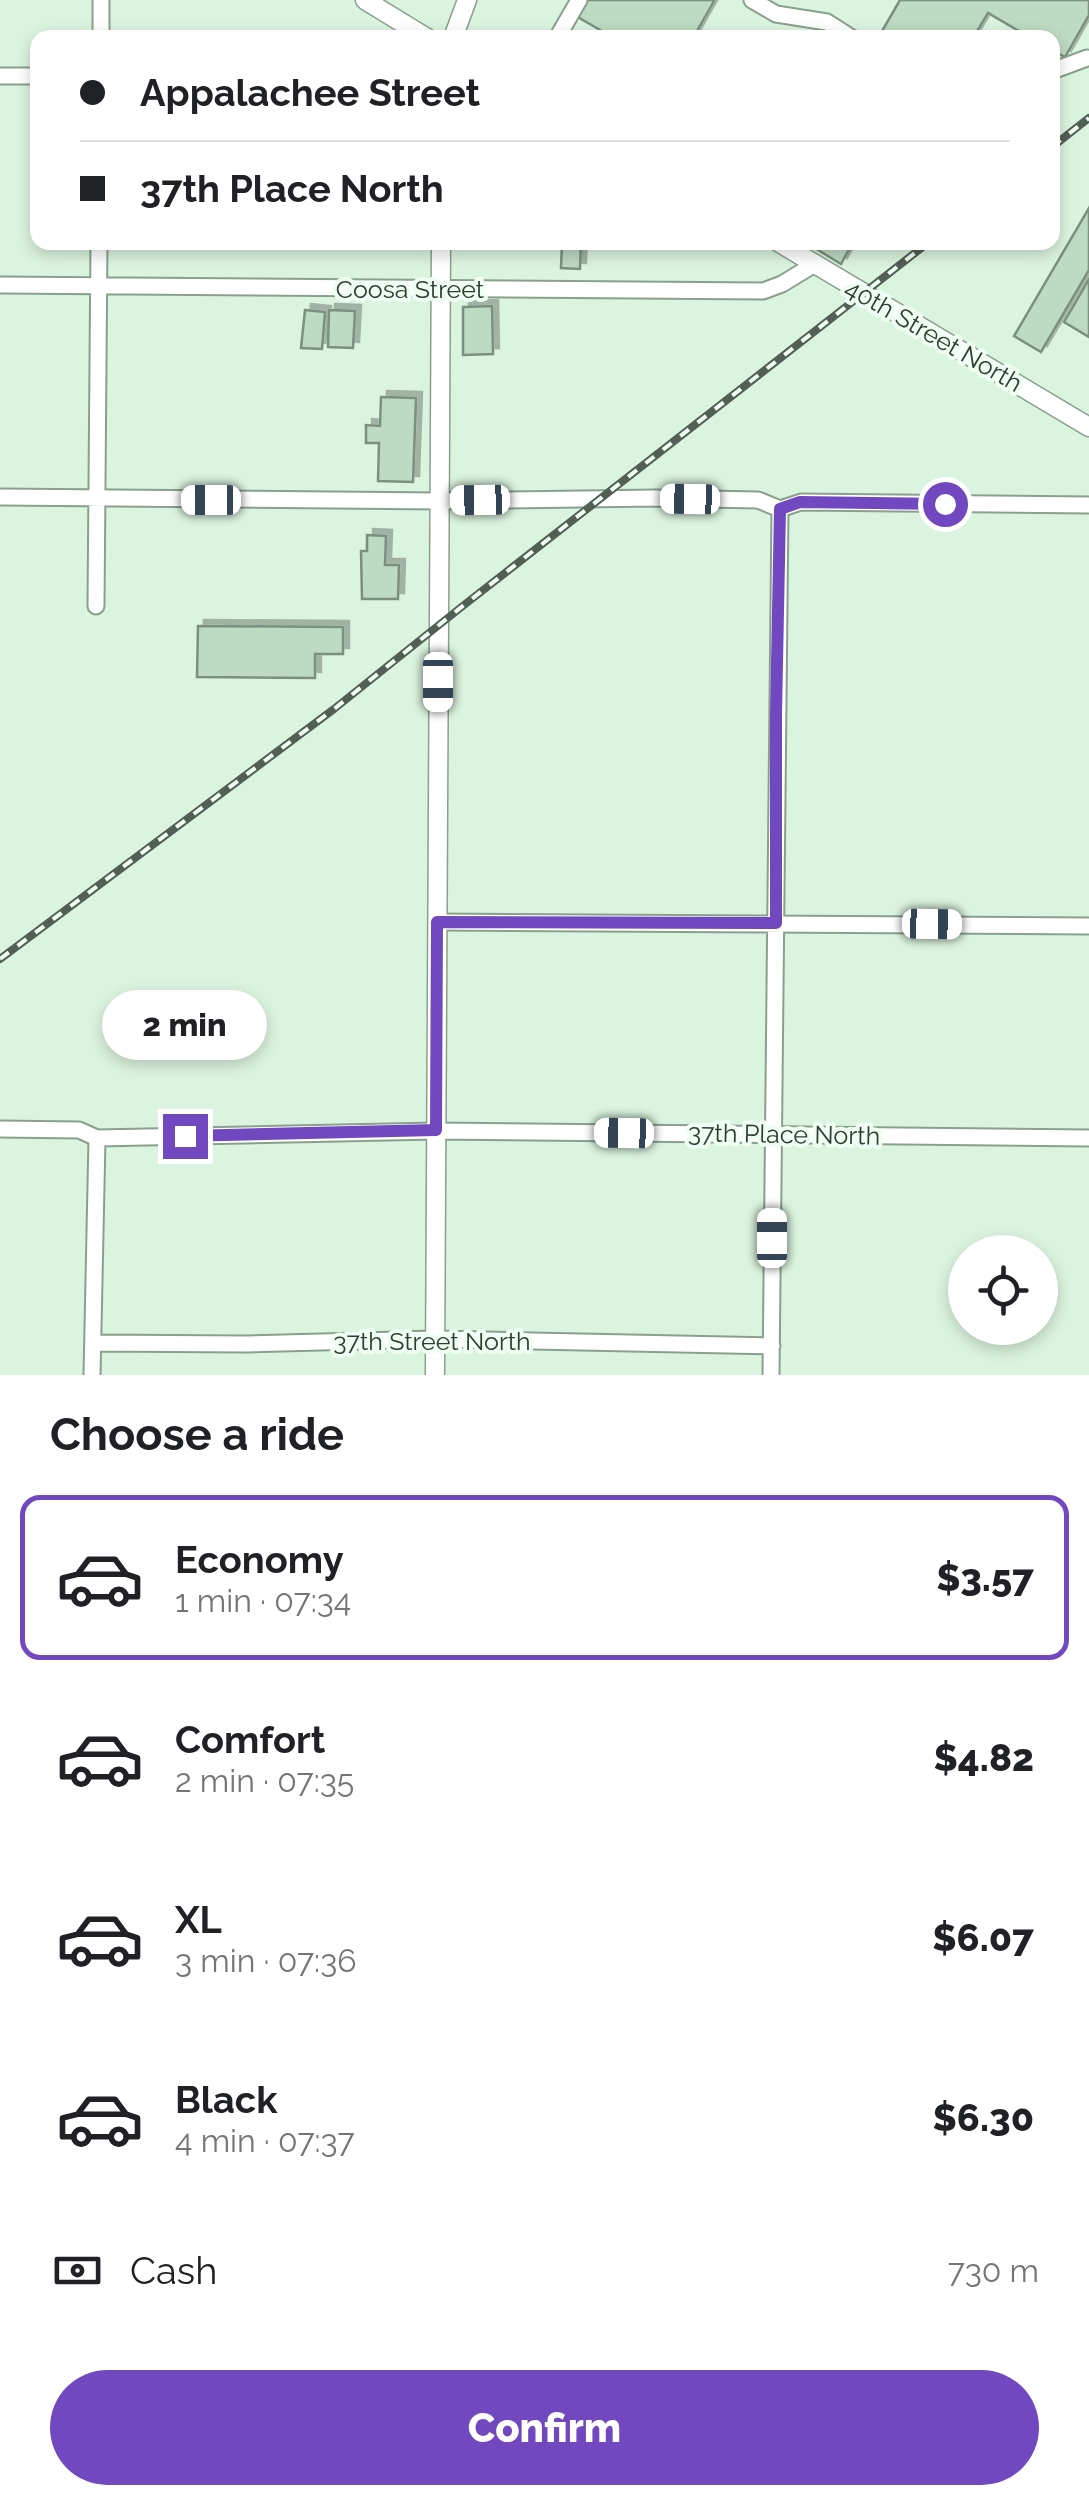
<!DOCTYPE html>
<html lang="en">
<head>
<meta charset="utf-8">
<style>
	:root { --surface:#fff; --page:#f6f6f6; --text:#202124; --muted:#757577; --line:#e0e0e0; --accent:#7248c0 }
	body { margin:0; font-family:Raleway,sans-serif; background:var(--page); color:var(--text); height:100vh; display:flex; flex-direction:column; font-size:38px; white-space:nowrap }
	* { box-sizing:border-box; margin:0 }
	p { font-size:32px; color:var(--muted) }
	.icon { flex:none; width:55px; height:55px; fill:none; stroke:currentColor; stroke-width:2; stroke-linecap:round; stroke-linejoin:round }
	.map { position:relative; height:1375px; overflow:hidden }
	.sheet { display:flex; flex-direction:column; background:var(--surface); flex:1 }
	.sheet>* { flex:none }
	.hud { position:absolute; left:30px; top:30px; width:1030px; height:220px; border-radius:20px; box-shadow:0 5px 15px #0003; display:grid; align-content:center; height:220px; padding:0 50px; background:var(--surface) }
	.fabs { position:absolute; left:948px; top:1235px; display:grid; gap:20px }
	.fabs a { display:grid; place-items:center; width:110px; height:110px; border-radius:50%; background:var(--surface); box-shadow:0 5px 15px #0003; font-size:50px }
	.end { position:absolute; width:45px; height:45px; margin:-22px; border:12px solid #7248c0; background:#fff; box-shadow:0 0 0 5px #fff }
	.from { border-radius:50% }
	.bubble { position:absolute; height:70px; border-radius:35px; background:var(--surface); box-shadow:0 5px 15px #0003; font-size:32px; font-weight:800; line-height:70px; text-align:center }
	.car { position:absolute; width:30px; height:60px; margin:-30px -15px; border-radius:12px; box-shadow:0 0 8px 2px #0007; background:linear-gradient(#fff 24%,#345 0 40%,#fff 0 76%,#345 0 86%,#fff 0) }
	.hud b { display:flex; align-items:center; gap:35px; height:95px; font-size:38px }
	.hud b+b { border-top:2px solid var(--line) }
	.hud i { width:25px; height:25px; background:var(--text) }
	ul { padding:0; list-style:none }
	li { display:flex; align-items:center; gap:30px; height:165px; margin:0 20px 15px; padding:0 30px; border:5px solid transparent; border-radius:20px }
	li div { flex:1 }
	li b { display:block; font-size:38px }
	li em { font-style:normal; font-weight:800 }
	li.selected { border-color:var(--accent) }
	li>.icon { width:90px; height:90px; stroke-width:1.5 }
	h2 { padding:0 50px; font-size:45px; line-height:120px }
	.pay { display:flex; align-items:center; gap:25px; height:110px; padding:0 50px; font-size:38px }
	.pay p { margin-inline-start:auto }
	.button { display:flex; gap:20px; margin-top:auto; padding:20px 50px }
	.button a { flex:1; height:115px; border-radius:60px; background:var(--accent); color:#fff; font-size:40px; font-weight:800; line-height:115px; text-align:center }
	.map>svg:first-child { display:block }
	.building { fill:#bddac2; stroke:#7a917f; stroke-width:2.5; filter:url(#shadow) }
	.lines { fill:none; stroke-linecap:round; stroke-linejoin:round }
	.minor-casing { stroke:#89a08d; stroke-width:19 }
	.tertiary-casing { stroke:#89a08d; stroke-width:21 }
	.minor { stroke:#fff; stroke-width:15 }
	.tertiary { stroke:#fff; stroke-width:18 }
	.rail-casing { stroke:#525f55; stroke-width:8 }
	.rail { stroke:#effef2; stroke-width:4; stroke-dasharray:11; stroke-linecap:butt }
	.route { stroke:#7248c0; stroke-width:12 }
	.labels { text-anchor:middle; stroke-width:8; stroke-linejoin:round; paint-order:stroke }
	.street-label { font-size:25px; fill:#313b33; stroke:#effef2 }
</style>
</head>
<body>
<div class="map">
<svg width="1089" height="1375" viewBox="0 0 1089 1375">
	<defs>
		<filter id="shadow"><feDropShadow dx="6" dy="-6" stdDeviation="0" flood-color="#0004"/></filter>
	</defs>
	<rect width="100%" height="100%" fill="#dbf4df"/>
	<!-- building -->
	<path class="building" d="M 585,0 L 713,0 L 714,1 L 693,38 L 614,38 L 576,16 Z
		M 900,0 L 1089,0 L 1089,15 L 1065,57 L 1052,50 L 1052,38 L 1031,38 L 988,13 L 973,38 L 878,38 Z
		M 1089,208 L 1089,270 L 1041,352 L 1014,336 Z
		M 562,242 L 581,242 L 580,269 L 561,268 Z
		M 805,242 L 853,242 L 841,264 Z
		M 1089,279 L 1089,337 L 1064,322 Z
		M 492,306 L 493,354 L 463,355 L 463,307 Z
		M 305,310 L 325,312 L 322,349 L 301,348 Z
		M 329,310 L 355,311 L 353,348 L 328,347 Z
		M 381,397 L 416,398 L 413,482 L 378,481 L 379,443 L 366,443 L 366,425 L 380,426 Z
		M 367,535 L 386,536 L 385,565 L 399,565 L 398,599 L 362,599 L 361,551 L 367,551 Z
		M 198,626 L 343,627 L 343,654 L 315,654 L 315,678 L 197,677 Z"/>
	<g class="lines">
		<!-- minor casing -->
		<g class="minor-casing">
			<path id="minor" d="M 752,0 L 776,14 L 827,22 L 852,38
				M 101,38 L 101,0
				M 557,38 L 579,0
				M 1052,71 L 1087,58
				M 0,76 L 38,76
				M 0,285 L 763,291 L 782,284 L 813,265
				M 0,497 L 439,501 L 655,498 L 758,500 L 780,509 L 801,502 L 1089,505
				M 96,606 L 99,242
				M 437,922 L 1089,926
				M 0,1129 L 79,1130 L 97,1138 L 436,1131 L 1089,1138
				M 93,1343 L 246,1344 L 435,1339 L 772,1346
				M 92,1375 L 97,1138
				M 771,1375 L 780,509"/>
		</g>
		<!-- tertiary casing -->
		<g class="tertiary-casing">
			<path id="tertiary" d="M 365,0 L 427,38
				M 453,38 L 467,0
				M 778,242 L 1089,427
				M 435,1375 L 441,242"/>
		</g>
		<!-- minor -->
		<use href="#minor" class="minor"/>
		<!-- tertiary -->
		<use href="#tertiary" class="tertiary"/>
		<!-- rail casing -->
		<g class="rail-casing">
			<path id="rail" d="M 1052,147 L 1089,118
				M 0,959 L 334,709 L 464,605 L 929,242"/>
		</g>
		<!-- rail -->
		<use href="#rail" class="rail"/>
	</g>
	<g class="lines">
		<!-- route -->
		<path class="route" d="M 185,1136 L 436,1130 L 437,922 L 776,923 L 776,714 L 780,509 L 800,502 L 945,504"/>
	</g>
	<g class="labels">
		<!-- street labels -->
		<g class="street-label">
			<text x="410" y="298">Coosa Street</text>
			<text transform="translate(934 335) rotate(30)" y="9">40th Street North</text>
			<text transform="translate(784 1134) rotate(1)" y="9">37th Place North</text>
			<text x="432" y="1350">37th Street North</text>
		</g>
	</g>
</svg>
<div class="fabs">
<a><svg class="icon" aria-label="locate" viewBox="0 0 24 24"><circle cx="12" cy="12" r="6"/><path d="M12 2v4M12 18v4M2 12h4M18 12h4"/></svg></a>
</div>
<i class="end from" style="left:945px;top:504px"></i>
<i class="end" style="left:185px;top:1136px"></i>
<div class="bubble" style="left:102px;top:990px;width:165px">2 min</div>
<i class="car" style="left:690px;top:499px;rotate:271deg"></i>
<i class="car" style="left:211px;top:500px;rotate:270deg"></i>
<i class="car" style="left:480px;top:500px;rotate:269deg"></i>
<i class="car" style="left:438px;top:682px;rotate:180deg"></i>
<i class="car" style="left:932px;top:924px;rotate:91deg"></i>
<i class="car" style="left:624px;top:1133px;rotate:271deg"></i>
<i class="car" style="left:772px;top:1238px;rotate:0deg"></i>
<div class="hud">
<b><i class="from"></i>Appalachee Street</b>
<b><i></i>37th Place North</b>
</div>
</div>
<section class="sheet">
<h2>Choose a ride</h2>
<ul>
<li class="selected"><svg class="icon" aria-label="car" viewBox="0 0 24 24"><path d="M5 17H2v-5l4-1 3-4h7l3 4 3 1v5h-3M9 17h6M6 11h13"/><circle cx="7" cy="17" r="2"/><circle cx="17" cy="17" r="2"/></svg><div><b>Economy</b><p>1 min · 07:34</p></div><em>$3.57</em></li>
<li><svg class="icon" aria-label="car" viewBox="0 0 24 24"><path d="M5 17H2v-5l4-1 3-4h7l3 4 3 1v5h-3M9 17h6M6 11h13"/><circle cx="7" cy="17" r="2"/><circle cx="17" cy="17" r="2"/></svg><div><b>Comfort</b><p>2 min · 07:35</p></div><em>$4.82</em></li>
<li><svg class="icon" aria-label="car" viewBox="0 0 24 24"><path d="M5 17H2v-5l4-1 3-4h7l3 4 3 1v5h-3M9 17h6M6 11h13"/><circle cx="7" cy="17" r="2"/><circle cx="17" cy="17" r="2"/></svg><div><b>XL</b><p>3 min · 07:36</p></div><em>$6.07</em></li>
<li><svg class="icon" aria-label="car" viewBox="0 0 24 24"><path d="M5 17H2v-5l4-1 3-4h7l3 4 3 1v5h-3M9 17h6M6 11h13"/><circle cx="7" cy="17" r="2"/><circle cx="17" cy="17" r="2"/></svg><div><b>Black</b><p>4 min · 07:37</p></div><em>$6.30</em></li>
</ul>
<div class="pay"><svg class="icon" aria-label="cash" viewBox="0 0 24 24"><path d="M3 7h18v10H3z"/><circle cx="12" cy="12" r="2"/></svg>Cash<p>730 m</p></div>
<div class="button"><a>Confirm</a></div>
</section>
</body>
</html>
